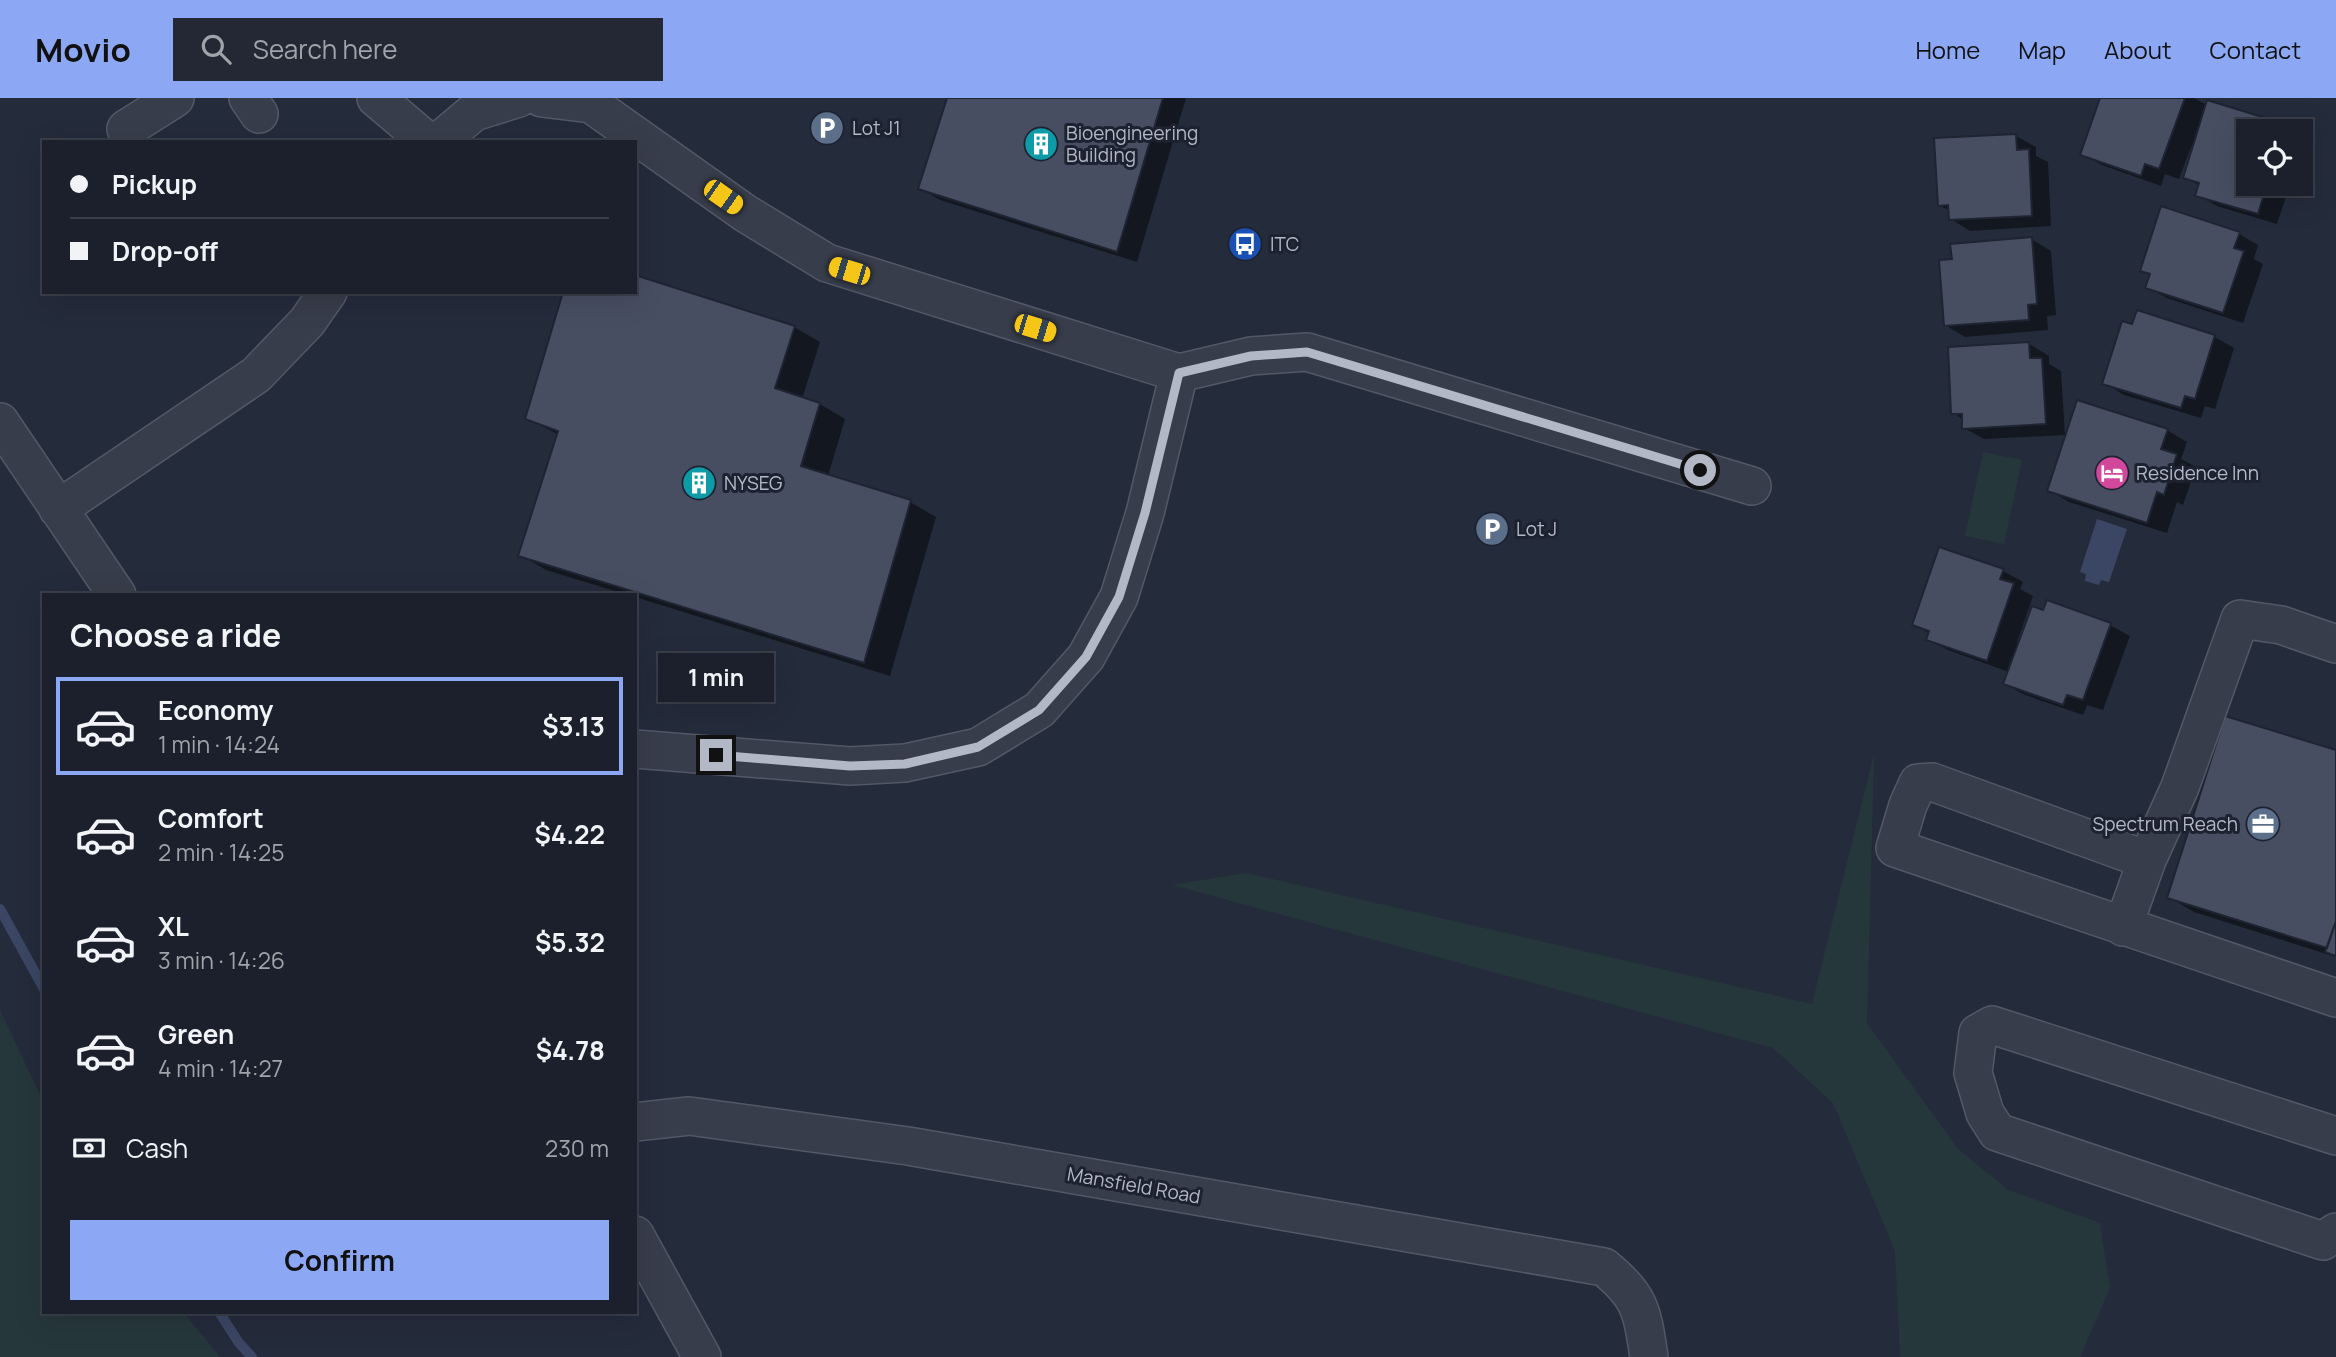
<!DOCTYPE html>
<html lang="en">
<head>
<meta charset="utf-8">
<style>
	:root { --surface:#1b202c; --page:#242834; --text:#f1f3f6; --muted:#a0a3a9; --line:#393e48; --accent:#8ca7f3 }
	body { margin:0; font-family:Manrope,sans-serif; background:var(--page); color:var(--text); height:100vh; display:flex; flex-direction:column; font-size:26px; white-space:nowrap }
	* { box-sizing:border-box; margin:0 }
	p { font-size:23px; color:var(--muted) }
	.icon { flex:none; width:38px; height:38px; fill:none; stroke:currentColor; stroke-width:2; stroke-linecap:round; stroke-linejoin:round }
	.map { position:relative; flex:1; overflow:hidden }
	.panel { position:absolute; left:42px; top:495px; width:595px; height:721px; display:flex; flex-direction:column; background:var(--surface); border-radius:0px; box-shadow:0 7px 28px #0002,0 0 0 2px var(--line) }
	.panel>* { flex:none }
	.hud { position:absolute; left:42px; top:42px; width:595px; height:154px; border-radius:0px; box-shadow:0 7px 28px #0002,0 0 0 2px var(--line); display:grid; align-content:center; height:154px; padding:0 28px; background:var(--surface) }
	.controls { position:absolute; left:2236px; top:21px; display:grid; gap:14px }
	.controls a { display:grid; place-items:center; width:77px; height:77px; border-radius:0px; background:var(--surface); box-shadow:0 7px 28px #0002,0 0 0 2px var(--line); font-size:35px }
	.end { position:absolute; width:32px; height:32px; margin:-16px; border:9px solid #b3b8c7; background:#111; box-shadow:0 0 0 4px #111 }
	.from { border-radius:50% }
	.bubble { position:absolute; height:49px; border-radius:0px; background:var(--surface); box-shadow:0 7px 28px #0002,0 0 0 2px var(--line); font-size:23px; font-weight:700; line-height:49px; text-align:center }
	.car { position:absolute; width:21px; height:42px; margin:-21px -10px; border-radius:9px; box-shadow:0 0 5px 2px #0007; background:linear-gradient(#f5c518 24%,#345 0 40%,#f5c518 0 76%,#345 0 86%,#f5c518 0) }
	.hud b { display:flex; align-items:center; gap:24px; height:66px; font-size:26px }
	.hud b+b { border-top:2px solid var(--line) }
	.hud i { width:18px; height:18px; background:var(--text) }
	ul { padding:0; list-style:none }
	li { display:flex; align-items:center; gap:21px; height:98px; margin:0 14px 10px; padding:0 14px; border:4px solid transparent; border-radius:0px }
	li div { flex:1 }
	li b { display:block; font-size:26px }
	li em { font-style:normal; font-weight:700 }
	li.selected { border-color:var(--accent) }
	li>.icon { width:63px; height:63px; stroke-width:1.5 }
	h2 { padding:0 28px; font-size:32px; line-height:84px }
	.pay { display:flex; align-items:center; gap:18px; height:77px; padding:0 28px; font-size:26px }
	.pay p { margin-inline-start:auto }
	.primary-button { display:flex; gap:14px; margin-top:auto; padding:14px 28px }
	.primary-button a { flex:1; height:80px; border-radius:0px; background:var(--accent); color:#111; font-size:28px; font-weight:700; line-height:80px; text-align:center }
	header { display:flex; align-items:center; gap:42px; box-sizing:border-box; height:98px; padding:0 35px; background:var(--accent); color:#111 }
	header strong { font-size:33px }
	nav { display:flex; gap:38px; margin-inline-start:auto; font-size:24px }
	.search { width:490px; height:63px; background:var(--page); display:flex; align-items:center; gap:18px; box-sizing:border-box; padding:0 24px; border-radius:0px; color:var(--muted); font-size:26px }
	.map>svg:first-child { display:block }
	.green { fill:#26373c }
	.water { fill:#3a4663 }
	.shadow { fill:#0007 }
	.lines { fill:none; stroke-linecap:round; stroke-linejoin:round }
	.stream { stroke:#3a4663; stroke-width:10 }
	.building { fill:#484e62; stroke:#1f2432; stroke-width:2 }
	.minor-casing { stroke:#535866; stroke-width:40 }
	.minor { stroke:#383d4b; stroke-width:37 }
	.route { stroke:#b3b8c7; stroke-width:9 }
	.labels { text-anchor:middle; stroke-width:6; stroke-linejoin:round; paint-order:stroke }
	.poi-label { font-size:19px; fill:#b3b8c7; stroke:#1d2230; text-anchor:start }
	.street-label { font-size:19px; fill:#b3b8c7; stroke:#1d2230 }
</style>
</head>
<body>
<header>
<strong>Movio</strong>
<div class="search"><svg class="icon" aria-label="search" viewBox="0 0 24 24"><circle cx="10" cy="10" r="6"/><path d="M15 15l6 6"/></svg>Search here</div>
<nav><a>Home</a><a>Map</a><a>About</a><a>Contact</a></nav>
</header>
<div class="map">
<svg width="2336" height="1259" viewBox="0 0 2336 1259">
	<rect width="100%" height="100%" fill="#242b3b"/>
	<!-- green -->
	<path class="green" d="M 1983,354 L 2022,362 L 2004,446 L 1965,438 Z
		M 1874,656 L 1867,925 L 1958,1051 L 2008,1092 L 2100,1125 L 2110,1190 L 2080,1259 L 1900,1259 L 1895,1153 L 1833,1005 L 1773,950 L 1172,787 L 1246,775 L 1812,906 Z
		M 0,912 L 44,1005 L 44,1214 L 184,1215 L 220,1259 L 0,1259 Z"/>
	<!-- water -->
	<path class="water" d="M 2097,421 L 2127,431 L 2109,484 L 2101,482 L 2099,487 L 2085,483 L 2086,476 L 2080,474 Z"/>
	<!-- shadow -->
	<path class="shadow" d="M 948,0 L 1186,0 L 1137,164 L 940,102 L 920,90 Z
		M 2102,0 L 2194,0 L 2207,7 L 2271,23 L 2289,33 L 2249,33 L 2249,86 L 2290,86 L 2277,126 L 2217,108 L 2198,97 L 2200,88 L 2185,79 L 2194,50 L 2191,49 L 2179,81 L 2165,76 L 2161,88 L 2102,67 L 2082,56 Z
		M 2016,38 L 2036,49 L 2036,58 L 2048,64 L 2051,128 L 1970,133 L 1951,121 L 1950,113 L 1939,107 Z
		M 2239,136 L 2258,147 L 2254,161 L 2263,166 L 2243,225 L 2167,200 L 2147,189 L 2151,177 L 2142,172 Z
		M 2031,141 L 2051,153 L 2056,217 L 2047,218 L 2048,232 L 1965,239 L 1945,227 Z
		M 2138,215 L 2215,239 L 2234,250 L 2215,311 L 2205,308 L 2201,320 L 2124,297 L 2104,285 Z
		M 794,229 L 820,244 L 802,301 L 820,306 L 845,321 L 828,378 L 910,404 L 936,419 L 890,578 L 635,499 L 635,497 L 628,497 L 546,472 L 521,457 L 559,337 L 527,320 Z
		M 2029,246 L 2049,258 L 2049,266 L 2061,273 L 2065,337 L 1984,341 L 1964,330 L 1964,322 L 1953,315 Z
		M 2167,332 L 2187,344 L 2181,361 L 2196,369 L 2183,407 L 2177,404 L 2167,435 L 2069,404 L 2049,392 Z
		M 2003,473 L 2023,484 L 2020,491 L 2033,498 L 2017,544 L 2020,545 L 2044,514 L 2110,527 L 2130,538 L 2103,612 L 2087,607 L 2083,617 L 2025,597 L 2005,586 L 2009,574 L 1948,552 L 1928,541 L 1930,536 L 1914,526 Z
		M 2336,653 L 2336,859 L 2194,814 L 2169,799 Z"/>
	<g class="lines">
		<!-- stream -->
		<path class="stream" d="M 0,811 L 44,891
			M 219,1214 L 239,1245 L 252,1259"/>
	</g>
	<!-- building -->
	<path class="building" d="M 947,0 L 1163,0 L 1117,154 L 918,91 Z
		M 2100,0 L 2185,0 L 2159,71 L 2145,66 L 2141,78 L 2080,57 Z
		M 2207,2 L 2272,22 L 2269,31 L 2275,33 L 2249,33 L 2249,86 L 2267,86 L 2258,116 L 2195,98 L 2199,85 L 2183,80 Z
		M 2016,36 L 2017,52 L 2029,51 L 2032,118 L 1949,122 L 1948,107 L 1938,108 L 1934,40 Z
		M 2161,108 L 2240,134 L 2234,150 L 2244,153 L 2223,215 L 2145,190 L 2150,176 L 2140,173 Z
		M 2032,139 L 2037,206 L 2028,207 L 2029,222 L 1944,228 L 1939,162 L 1952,161 L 1950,146 Z
		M 635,177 L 795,228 L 775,290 L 820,305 L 801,368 L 911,402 L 864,565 L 518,458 L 558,333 L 525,321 L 563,194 L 635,194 Z
		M 2137,212 L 2215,237 L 2195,301 L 2185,298 L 2181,310 L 2102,286 L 2122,223 L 2132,226 Z
		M 2029,244 L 2030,260 L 2042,260 L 2046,326 L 1962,331 L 1962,316 L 1951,316 L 1948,249 Z
		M 2077,302 L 2168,331 L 2161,351 L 2177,356 L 2164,397 L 2157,394 L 2147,425 L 2047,393 Z
		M 1939,449 L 2004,471 L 2000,481 L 2014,485 L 1987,563 L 1926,542 L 1929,533 L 1912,527 Z
		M 2047,502 L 2111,525 L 2083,602 L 2067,597 L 2063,607 L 2003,586 L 2032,508 L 2043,512 Z
		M 2225,618 L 2336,652 L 2336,823 L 2327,850 L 2167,800 Z
		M 2336,823 L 2336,858 L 2325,854 Z"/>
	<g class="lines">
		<!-- minor casing -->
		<g class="minor-casing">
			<path id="minor" d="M 248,0 L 259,16
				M 376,0 L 428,44
				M 542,0 L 591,6 L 745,115 L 827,165 L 1179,275 L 1251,258 L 1307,254 L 1752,388
				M 126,31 L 175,0
				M 438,44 L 474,14 L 519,0
				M 0,324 L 117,497
				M 58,411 L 256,277 L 307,224 L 328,194
				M 635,651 L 850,668 L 905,665 L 978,649 L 1039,612 L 1086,559 L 1119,499 L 1145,415 L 1179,275
				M 2147,762 L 1932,684 L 1918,685 L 1908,707 L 1895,750 L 2336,900
				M 2123,829 L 2147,762 L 2180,689 L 2240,521 L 2281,527 L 2336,546
				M 635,1024 L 689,1018 L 908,1048 L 1604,1169 C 1641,1199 1642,1213 1649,1259
				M 2336,1038 L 1992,927 L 1978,935 L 1973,975 L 1985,1015 L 1997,1034 L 2323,1143 L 2336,1134
				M 635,1137 L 702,1259"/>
		</g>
		<!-- minor -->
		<use href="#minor" class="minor"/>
	</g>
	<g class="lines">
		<!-- route -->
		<path class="route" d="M 716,657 L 850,668 L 905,666 L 978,649 L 1039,612 L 1086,559 L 1119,499 L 1145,415 L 1179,275 L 1251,258 L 1307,254 L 1700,372"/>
	</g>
	<!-- icons -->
	<defs>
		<g id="parking-disc" transform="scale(1.75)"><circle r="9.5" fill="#5c6f8a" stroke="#1d2230"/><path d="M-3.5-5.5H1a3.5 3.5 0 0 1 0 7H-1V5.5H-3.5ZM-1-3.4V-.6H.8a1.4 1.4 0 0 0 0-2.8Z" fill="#fff"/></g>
		<g id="building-disc" transform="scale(1.75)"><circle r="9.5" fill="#0f9aa8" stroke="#1d2230"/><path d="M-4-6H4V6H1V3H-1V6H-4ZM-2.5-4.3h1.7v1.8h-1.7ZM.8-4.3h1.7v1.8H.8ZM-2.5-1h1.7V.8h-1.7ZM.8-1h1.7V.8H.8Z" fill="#fff"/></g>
		<g id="bus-disc" transform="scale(1.75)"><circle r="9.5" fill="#1a4fb4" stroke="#1d2230"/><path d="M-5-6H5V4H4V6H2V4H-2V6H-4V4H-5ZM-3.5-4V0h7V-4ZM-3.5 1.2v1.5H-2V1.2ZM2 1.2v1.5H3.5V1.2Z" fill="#fff"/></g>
		<g id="hotel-disc" transform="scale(1.75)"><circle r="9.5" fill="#d1479c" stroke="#1d2230"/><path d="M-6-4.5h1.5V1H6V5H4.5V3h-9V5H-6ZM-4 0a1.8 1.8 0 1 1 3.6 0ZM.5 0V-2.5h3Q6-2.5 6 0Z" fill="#fff"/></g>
		<g id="office-disc" transform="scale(1.75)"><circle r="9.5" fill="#5c6f8a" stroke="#1d2230"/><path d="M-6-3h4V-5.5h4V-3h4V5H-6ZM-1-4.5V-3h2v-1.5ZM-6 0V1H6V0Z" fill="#fff"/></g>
	</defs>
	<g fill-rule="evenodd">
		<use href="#parking-disc" x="827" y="30"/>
		<use href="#building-disc" x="1041" y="46"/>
		<use href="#bus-disc" x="1245" y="146"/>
		<use href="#hotel-disc" x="2112" y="375"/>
		<use href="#building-disc" x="699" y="385"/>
		<use href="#parking-disc" x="1492" y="431"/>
		<use href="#office-disc" x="2263" y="726"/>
	</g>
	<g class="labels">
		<!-- poi labels -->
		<g class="poi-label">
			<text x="852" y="37">Lot J1</text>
			<text x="1066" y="42">Bioengineering<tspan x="1066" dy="22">Building</tspan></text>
			<text x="1270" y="153">ITC</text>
			<text x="2136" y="382">Residence Inn</text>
			<text x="724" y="392">NYSEG</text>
			<text x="1516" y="438">Lot J</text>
			<text x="2238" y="733" text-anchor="end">Spectrum Reach</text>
		</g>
		<!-- street labels -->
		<g class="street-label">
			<text transform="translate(1134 1087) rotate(10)" y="7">Mansfield Road</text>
		</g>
	</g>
</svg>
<div class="controls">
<a><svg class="icon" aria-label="locate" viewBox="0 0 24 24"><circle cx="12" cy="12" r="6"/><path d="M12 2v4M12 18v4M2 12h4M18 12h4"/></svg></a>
</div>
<i class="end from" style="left:1700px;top:372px"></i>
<i class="end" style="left:716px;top:657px"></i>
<div class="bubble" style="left:658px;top:555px;width:116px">1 min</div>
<i class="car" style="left:723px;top:99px;rotate:125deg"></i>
<i class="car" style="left:849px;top:173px;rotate:287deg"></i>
<i class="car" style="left:1035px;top:230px;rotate:107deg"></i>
<div class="hud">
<b><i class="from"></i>Pickup</b>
<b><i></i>Drop-off</b>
</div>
<section class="panel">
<h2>Choose a ride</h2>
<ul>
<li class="selected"><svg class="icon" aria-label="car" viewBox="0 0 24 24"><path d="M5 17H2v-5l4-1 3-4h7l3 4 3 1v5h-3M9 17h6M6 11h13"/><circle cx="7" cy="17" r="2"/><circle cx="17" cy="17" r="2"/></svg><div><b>Economy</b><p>1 min · 14:24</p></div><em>$3.13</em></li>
<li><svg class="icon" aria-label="car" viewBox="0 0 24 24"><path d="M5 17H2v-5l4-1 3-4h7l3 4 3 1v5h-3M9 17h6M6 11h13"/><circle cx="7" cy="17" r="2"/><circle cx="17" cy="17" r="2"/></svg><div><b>Comfort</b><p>2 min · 14:25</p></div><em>$4.22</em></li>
<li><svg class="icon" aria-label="car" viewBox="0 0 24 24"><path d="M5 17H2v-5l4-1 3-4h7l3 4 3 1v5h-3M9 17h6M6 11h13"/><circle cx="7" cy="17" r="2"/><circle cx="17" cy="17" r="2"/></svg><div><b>XL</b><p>3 min · 14:26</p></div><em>$5.32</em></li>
<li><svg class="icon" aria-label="car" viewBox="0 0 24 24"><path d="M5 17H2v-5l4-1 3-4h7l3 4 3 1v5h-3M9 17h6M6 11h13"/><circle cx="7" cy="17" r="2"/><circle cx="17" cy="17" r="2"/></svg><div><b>Green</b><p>4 min · 14:27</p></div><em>$4.78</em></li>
</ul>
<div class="pay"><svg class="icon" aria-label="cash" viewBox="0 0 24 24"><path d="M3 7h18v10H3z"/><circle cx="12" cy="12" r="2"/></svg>Cash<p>230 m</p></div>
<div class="primary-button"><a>Confirm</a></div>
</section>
</div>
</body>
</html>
